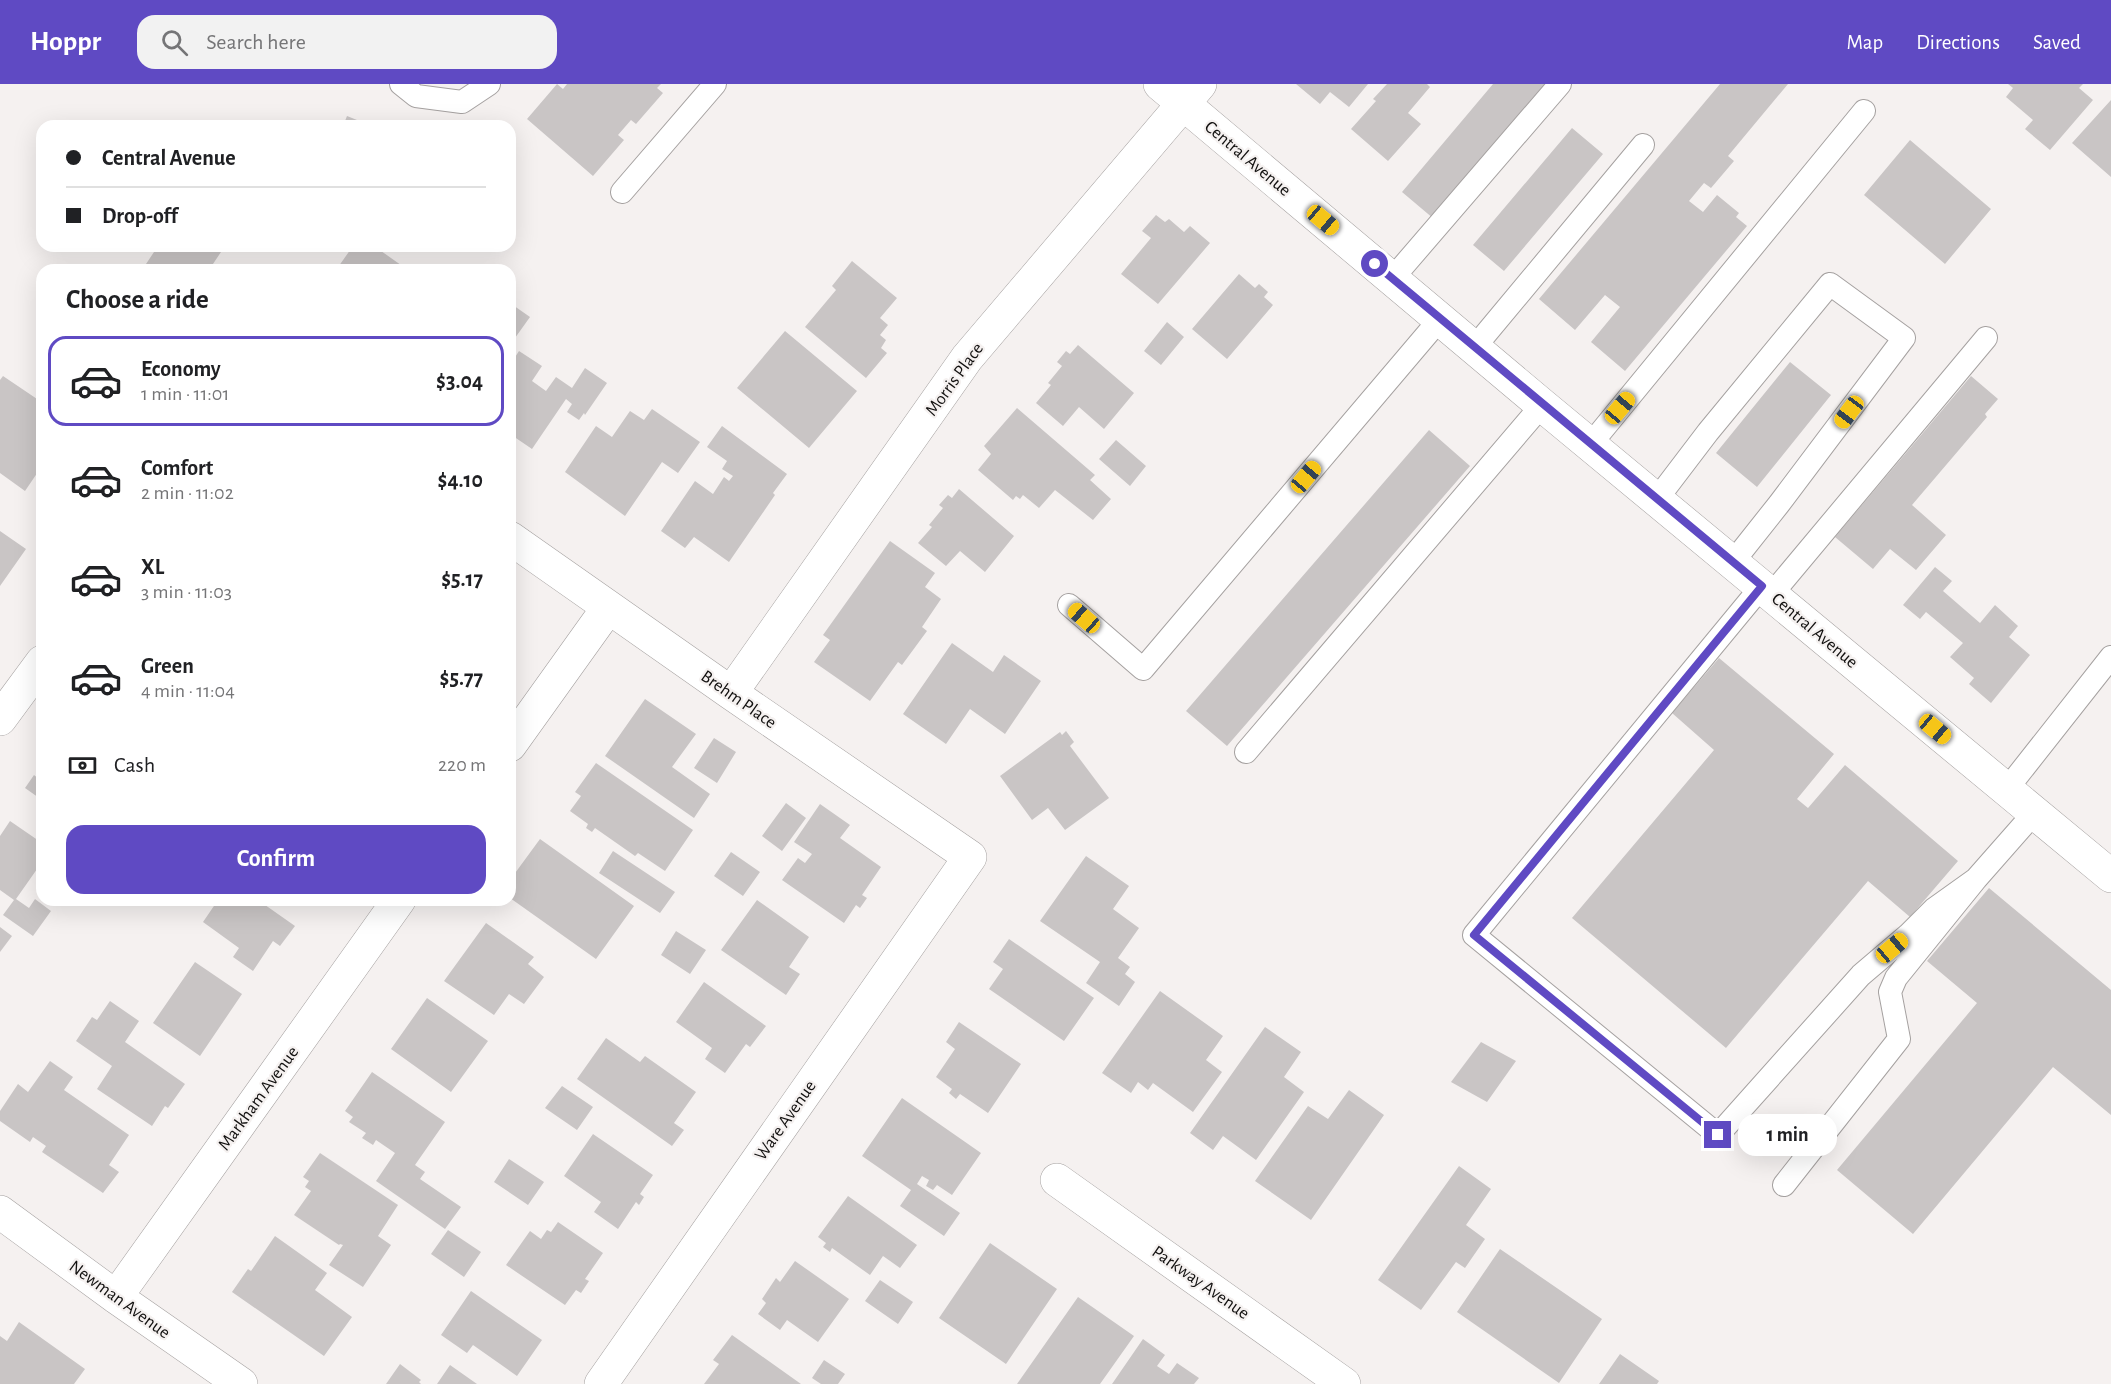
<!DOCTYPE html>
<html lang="en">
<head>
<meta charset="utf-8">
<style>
	:root { --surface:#fff; --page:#f2f2f2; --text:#202124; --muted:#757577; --line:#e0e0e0; --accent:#5f4ac3 }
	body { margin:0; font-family:"Alegreya Sans",sans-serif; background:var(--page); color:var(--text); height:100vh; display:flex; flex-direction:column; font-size:22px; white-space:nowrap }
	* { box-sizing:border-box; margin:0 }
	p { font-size:20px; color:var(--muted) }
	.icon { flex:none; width:33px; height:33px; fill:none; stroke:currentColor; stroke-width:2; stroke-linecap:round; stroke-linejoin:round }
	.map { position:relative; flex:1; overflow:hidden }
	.details { position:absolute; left:36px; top:180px; width:480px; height:642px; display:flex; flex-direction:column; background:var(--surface); border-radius:18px; box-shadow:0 6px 24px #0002 }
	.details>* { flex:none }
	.guide { position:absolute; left:36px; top:36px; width:480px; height:132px; border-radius:18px; box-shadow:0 6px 24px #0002; display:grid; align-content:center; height:132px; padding:0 30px; background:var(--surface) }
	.end { position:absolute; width:27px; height:27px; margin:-14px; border:8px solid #5f4ac3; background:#fff; box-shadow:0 0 0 3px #fff }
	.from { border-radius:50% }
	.bubble { position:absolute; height:42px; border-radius:18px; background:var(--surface); box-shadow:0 6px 24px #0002; font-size:20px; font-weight:700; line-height:42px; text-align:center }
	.car { position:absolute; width:18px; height:36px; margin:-18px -9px; border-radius:8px; box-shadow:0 0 4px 2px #0007; background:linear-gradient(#f5c518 24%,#345 0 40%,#f5c518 0 76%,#345 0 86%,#f5c518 0) }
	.guide b { display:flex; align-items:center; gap:21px; height:57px; font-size:22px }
	.guide b+b { border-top:2px solid var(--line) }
	.guide i { width:15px; height:15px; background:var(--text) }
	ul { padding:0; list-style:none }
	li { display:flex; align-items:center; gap:18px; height:90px; margin:0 12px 9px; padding:0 18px; border:3px solid transparent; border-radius:18px }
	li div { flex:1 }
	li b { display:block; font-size:22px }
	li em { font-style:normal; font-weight:700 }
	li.selected { border-color:var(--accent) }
	li>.icon { width:54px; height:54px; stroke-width:1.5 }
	h2 { padding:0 30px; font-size:27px; line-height:72px }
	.pay { display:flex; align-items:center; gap:15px; height:66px; padding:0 30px; font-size:22px }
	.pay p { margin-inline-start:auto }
	.action { display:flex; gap:12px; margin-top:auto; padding:12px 30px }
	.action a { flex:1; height:69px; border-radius:18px; background:var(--accent); color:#fff; font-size:24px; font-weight:700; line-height:69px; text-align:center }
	header { display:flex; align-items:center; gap:36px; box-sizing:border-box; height:84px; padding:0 30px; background:var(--accent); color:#fff }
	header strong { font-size:28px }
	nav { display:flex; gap:33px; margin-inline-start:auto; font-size:21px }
	.search { width:420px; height:54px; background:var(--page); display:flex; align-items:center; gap:15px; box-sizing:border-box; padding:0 21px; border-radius:18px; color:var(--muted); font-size:22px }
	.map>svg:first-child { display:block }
	.building { fill:#c9c5c5 }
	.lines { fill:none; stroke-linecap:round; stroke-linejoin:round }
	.lane-casing { stroke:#a5a1a0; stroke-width:24 }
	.street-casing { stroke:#a5a1a0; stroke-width:34 }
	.secondary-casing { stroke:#a5a1a0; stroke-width:34 }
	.lane { stroke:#fff; stroke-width:22 }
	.street { stroke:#fff; stroke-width:33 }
	.secondary { stroke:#fff; stroke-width:33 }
	.route { stroke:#5f4ac3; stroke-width:8 }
	.labels { text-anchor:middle; stroke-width:4.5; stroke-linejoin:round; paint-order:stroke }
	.street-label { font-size:18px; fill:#11100f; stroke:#f5f1f0 }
</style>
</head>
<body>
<header>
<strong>Hoppr</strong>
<div class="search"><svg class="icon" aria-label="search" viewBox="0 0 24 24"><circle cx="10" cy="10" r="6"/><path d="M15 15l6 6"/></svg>Search here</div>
<nav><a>Map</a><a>Directions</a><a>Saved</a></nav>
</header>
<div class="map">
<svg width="2111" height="1300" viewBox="0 0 2111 1300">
	<rect width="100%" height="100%" fill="#f5f1f0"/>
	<!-- building -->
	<path class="building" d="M 557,0 L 563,5 L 567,0 L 661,0 L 657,4 L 663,9 L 636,40 L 631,36 L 618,51 L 624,56 L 593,92 L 527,35 Z
		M 1296,0 L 1368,0 L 1349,23 L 1330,8 L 1320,20 Z
		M 1387,0 L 1427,0 L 1430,3 L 1408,29 L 1421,40 L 1388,77 L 1351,45 L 1376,17 L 1373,15 Z
		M 1493,0 L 1547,0 L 1434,135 L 1402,108 Z
		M 1720,0 L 1788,0 L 1728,72 L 1734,77 L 1711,104 L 1704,99 L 1689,117 L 1703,128 L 1717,111 L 1739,129 L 1736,133 L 1747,142 L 1625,287 L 1591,258 L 1620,223 L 1605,211 L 1575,246 L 1539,215 Z
		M 2008,0 L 2083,0 L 2079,4 L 2093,16 L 2050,66 L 2025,45 L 2033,36 L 2006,13 L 2013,4 Z
		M 2111,16 L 2111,93 L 2072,59 Z
		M 347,32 L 372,42 L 343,42 Z
		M 1572,44 L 1603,70 L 1504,187 L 1473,161 Z
		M 1910,56 L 1991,125 L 1945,180 L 1864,111 Z
		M 1156,131 L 1165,138 L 1169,135 L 1184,148 L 1190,142 L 1210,159 L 1158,220 L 1121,190 L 1151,154 L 1142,147 Z
		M 158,162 L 225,162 L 209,186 L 142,186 Z
		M 353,162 L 374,162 L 408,186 L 336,186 Z
		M 852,177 L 897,214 L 880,234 L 888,241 L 880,251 L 886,256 L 881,264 L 887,269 L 866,294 L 805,243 L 836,206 L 832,202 Z
		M 1239,190 L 1255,204 L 1259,200 L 1268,208 L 1264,213 L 1273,221 L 1227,275 L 1192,245 Z
		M 510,219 L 530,233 L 510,261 Z
		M 1167,238 L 1184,253 L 1161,281 L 1144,267 Z
		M 785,247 L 857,307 L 809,364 L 737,304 Z
		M 1078,261 L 1134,309 L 1104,345 L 1079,323 L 1063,342 L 1036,319 L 1051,301 L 1048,299 L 1062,282 L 1057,278 L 1066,267 L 1070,270 Z
		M 519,267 L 542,282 L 532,297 L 546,307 L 556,293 L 572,304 L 585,284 L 607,299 L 585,331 L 584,329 L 579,336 L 567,328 L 572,320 L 566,315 L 532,365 L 510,350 L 510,281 Z
		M 1790,278 L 1831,311 L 1757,403 L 1716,369 Z
		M 3,292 L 40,317 L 42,315 L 42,338 L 39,343 L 42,345 L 42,382 L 25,407 L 0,389 L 0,296 Z
		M 1971,292 L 1998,315 L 1985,330 L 1987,333 L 1912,421 L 1946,451 L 1916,486 L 1890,465 L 1873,485 L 1835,453 Z
		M 1017,324 L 1095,391 L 1090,396 L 1111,415 L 1093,436 L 1055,406 L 1039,424 L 1023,411 L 1020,415 L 1016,412 L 1013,416 L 978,386 L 991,370 L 984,362 Z
		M 652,325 L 700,358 L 678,389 L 662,378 L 625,432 L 565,388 L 596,342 L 612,353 L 630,327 L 644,336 Z
		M 722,342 L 787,390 L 773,409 L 775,411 L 729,478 L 694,453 L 685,464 L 661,447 L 695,397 L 713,410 L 724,393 L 729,397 L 733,392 L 722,385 L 727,377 L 707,363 Z
		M 1429,346 L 1470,382 L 1227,662 L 1186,627 Z
		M 1116,356 L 1146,382 L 1130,402 L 1099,375 Z
		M 959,405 L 1014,452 L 985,488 L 960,467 L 946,482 L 918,459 L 932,443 L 929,441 L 943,424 L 939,421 L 948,411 L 952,414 Z
		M 0,447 L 26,465 L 0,502 Z
		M 890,457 L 935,489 L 925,503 L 941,515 L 922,543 L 927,547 L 902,581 L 898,578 L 870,617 L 814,578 L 830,556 L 823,551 Z
		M 1935,483 L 1952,497 L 1943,507 L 1980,539 L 1995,521 L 2018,542 L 2009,553 L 2030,571 L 1991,619 L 1969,600 L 1974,594 L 1950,573 L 1963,559 L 1926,528 L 1920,535 L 1903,521 Z
		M 952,559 L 993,588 L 1004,571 L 1041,597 L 1005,650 L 970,625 L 946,660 L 903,630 Z
		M 1719,574 L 1834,670 L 1797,715 L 1808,724 L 1845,681 L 1958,777 L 1910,833 L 1868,797 L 1726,964 L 1572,834 L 1714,666 L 1672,629 Z
		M 645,615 L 696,650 L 672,683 L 710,710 L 694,734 L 605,672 Z
		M 1066,647 L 1074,658 L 1070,662 L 1109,714 L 1065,746 L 1048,724 L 1032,736 L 1000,692 L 1060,648 L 1062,651 Z
		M 714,654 L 736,668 L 717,699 L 694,684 Z
		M 596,679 L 693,746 L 665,787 L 638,769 L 635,772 L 595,744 L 592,748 L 586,744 L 588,740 L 570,727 L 581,712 L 575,708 Z
		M 34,691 L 39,695 L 42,691 L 42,716 L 25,704 Z
		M 786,719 L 806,734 L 782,767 L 762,752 Z
		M 820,720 L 850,741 L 840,754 L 881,783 L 862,811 L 867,814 L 860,824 L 856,821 L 844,839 L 782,796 L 798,774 L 805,779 L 812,770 L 794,758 Z
		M 10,737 L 42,759 L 42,778 L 16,815 L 29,824 L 35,815 L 51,827 L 33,852 L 3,831 L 14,816 L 0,806 L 0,752 Z
		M 540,755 L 634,822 L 596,875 L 510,814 L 510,796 Z
		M 613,767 L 675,808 L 660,829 L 599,789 Z
		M 731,768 L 760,788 L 743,812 L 714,792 Z
		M 1086,772 L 1129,802 L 1113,825 L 1139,844 L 1118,874 L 1130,883 L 1125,890 L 1135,898 L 1119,922 L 1086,899 L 1100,878 L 1040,837 Z
		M 1989,804 L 2111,906 L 2111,1031 L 2053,983 L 1913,1150 L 1837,1086 L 1977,919 L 1927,877 Z
		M 218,816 L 258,816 L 295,842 L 280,862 L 273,857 L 253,887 L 233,873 L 239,864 L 203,838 Z
		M 757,816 L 809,853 L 789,883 L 800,890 L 786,911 L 721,866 Z
		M 486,839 L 534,873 L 528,880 L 544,893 L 524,920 L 509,910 L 494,931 L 444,897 Z
		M 0,843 L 12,852 L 0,868 Z
		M 676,847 L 706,866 L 690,890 L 661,871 Z
		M 1009,855 L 1094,914 L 1064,957 L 989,905 L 1003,885 L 993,878 Z
		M 195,878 L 242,910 L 200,972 L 153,939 Z
		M 704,898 L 766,942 L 750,963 L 746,960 L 725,989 L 705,975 L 712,964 L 676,938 Z
		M 1160,907 L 1223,952 L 1206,976 L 1222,988 L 1193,1028 L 1153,999 L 1148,1006 L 1138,998 L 1131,1009 L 1102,989 Z
		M 427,914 L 488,957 L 451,1008 L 391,965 Z
		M 110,917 L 139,937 L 125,958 L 185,1000 L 168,1024 L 165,1022 L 152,1042 L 97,1005 L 112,982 L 76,957 L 92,933 L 97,936 Z
		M 959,938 L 1021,980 L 988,1029 L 960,1010 L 956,1015 L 949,1009 L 952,1005 L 936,993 L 955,965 L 946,958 Z
		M 1265,943 L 1301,968 L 1284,993 L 1304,1008 L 1256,1076 L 1223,1052 L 1213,1066 L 1190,1049 Z
		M 606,954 L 640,978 L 645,972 L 696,1008 L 674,1039 L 684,1046 L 672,1062 L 577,995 Z
		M 1481,958 L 1516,977 L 1487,1018 L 1451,998 Z
		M 50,977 L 73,993 L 64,1006 L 129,1051 L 109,1081 L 119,1088 L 103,1109 L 42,1068 L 46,1062 L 33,1053 L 30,1058 L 0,1037 L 0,1027 L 18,1000 L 28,1008 Z
		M 372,988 L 445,1038 L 415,1081 L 425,1088 L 420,1095 L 461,1123 L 445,1145 L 376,1097 L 395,1069 L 376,1056 L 373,1061 L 362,1054 L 366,1049 L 349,1038 L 353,1033 L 345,1027 Z
		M 562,1002 L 593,1023 L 577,1046 L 545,1024 Z
		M 1349,1006 L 1384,1031 L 1311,1136 L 1255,1097 L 1308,1022 L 1328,1035 Z
		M 902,1014 L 981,1069 L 952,1111 L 937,1101 L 933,1106 L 926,1102 L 929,1096 L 922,1092 L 917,1100 L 960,1129 L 944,1152 L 900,1122 L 911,1106 L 862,1072 Z
		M 593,1050 L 653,1091 L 640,1110 L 644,1113 L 639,1121 L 636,1118 L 618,1145 L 594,1128 L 601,1118 L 564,1092 Z
		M 320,1069 L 398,1121 L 378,1152 L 391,1161 L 363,1203 L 329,1181 L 343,1161 L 340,1160 L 339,1161 L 294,1131 L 311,1107 L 305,1103 L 309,1097 L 303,1093 Z
		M 509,1075 L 544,1098 L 528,1121 L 494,1098 Z
		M 1459,1082 L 1491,1105 L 1466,1141 L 1485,1155 L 1465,1184 L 1456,1178 L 1421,1226 L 1378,1196 Z
		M 848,1112 L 917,1161 L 900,1184 L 883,1172 L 870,1191 L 832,1164 L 830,1168 L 823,1163 L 826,1159 L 818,1153 Z
		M 558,1138 L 603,1169 L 585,1195 L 589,1197 L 581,1209 L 576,1206 L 565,1221 L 506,1181 L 530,1147 L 541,1155 L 547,1146 L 551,1148 Z
		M 448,1146 L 481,1168 L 464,1193 L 431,1170 Z
		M 275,1152 L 327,1189 L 315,1206 L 352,1233 L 324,1272 L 232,1208 L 248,1185 L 251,1187 Z
		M 990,1159 L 1057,1205 L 1006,1280 L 939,1234 Z
		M 1500,1165 L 1602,1235 L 1559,1299 L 1457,1228 Z
		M 795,1177 L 849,1215 L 818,1258 L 787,1236 L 780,1246 L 758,1230 L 766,1219 L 762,1215 L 776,1194 L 780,1198 Z
		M 880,1196 L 913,1218 L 898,1240 L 865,1217 Z
		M 471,1207 L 542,1256 L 517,1292 L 473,1261 L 467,1269 L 441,1251 Z
		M 1078,1213 L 1134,1252 L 1100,1300 L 1017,1300 Z
		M 19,1238 L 85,1285 L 74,1300 L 0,1300 L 0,1252 L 7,1257 Z
		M 732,1251 L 801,1300 L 704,1300 L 719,1280 L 713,1276 Z
		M 1143,1255 L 1165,1271 L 1157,1282 L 1169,1290 L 1177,1279 L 1199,1294 L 1194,1300 L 1112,1300 Z
		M 1620,1270 L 1659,1297 L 1657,1300 L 1599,1300 Z
		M 824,1276 L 845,1290 L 838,1300 L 821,1300 L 812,1294 Z
		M 400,1280 L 421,1296 L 419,1298 L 421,1300 L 386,1300 Z
		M 450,1281 L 477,1300 L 437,1300 Z"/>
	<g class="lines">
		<!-- lane casing -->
		<g class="lane-casing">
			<path id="lane" d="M 401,0 L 416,12 L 462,18 L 489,0
				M 622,108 L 715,0
				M 1392,195 L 1560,0
				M 1474,264 L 1643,61
				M 1590,361 L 1864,27
				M 1657,415 L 1708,348 L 1830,200 L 1904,254 L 1779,420 L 1733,478
				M 1762,502 L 1474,851 L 1718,1051 L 1861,891 L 1908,851 L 1934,825 L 1976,795
				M 1772,510 L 1986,254
				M 1069,521 L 1143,585 L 1440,235
				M 1246,668 L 1542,321
				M 2007,705 L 2111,573
				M 1784,1101 L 1899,955 L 1890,908 L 1896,894 L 1976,795 L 2035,728"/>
		</g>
		<!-- street casing -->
		<g class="street-casing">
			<path id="street" d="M 510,454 L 731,609 L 970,773 L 601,1300
				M 731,609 L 967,274 L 1200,0
				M 0,635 L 42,578
				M 510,661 L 608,524
				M 1057,1096 L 1344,1300
				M 0,1128 L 116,1213 L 241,1300
				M 116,1213 L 399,816"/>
		</g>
		<!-- secondary casing -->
		<g class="secondary-casing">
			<path id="secondary" d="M 1160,0 L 1542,321 L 2111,792"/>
		</g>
		<!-- lane -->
		<use href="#lane" class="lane"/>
		<!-- street -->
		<use href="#street" class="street"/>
		<!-- secondary -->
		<use href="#secondary" class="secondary"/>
	</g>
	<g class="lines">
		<!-- route -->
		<path class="route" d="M 1375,180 L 1762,502 L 1474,851 L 1718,1051"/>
	</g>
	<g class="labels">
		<!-- street labels -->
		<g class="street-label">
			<text transform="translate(1248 74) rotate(40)" y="6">Central Avenue</text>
			<text transform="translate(954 295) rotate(-54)" y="6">Morris Place</text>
			<text transform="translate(1815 546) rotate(40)" y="6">Central Avenue</text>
			<text transform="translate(739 615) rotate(35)" y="6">Brehm Place</text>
			<text transform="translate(258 1014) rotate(-54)" y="6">Markham Avenue</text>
			<text transform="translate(785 1036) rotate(-55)" y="6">Ware Avenue</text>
			<text transform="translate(1201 1198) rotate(35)" y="6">Parkway Avenue</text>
			<text transform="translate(120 1215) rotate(36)" y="6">Newman Avenue</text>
		</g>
	</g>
</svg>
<i class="end from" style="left:1375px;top:180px"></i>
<i class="end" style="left:1718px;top:1051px"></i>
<div class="bubble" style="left:1738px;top:1030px;width:99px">1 min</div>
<i class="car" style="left:1323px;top:136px;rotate:130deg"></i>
<i class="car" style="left:1620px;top:324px;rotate:40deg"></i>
<i class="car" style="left:1849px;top:328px;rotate:217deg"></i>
<i class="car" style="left:1306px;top:393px;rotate:40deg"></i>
<i class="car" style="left:1084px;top:534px;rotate:311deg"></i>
<i class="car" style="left:1935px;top:645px;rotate:130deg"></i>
<i class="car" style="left:1892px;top:864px;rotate:50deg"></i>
<div class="guide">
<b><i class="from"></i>Central Avenue</b>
<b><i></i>Drop-off</b>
</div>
<section class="details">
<h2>Choose a ride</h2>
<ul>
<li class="selected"><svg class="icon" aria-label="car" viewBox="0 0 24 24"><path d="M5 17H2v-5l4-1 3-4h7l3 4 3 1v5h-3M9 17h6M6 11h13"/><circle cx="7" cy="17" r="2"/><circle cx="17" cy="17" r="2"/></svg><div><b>Economy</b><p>1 min · 11:01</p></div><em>$3.04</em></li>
<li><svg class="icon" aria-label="car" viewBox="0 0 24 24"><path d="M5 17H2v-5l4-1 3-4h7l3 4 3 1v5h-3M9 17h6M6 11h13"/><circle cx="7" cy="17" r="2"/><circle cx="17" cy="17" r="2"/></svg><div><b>Comfort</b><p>2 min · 11:02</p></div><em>$4.10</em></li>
<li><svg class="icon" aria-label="car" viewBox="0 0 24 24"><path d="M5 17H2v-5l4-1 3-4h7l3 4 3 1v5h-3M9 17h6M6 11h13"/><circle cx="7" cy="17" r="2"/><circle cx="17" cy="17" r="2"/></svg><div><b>XL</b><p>3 min · 11:03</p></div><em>$5.17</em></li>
<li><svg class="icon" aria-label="car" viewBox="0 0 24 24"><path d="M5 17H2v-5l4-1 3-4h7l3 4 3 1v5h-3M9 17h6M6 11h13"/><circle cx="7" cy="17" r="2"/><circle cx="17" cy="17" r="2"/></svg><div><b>Green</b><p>4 min · 11:04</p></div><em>$5.77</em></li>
</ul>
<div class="pay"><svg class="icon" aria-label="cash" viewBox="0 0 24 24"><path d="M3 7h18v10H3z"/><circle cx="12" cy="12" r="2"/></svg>Cash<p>220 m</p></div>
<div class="action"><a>Confirm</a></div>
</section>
</div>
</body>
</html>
